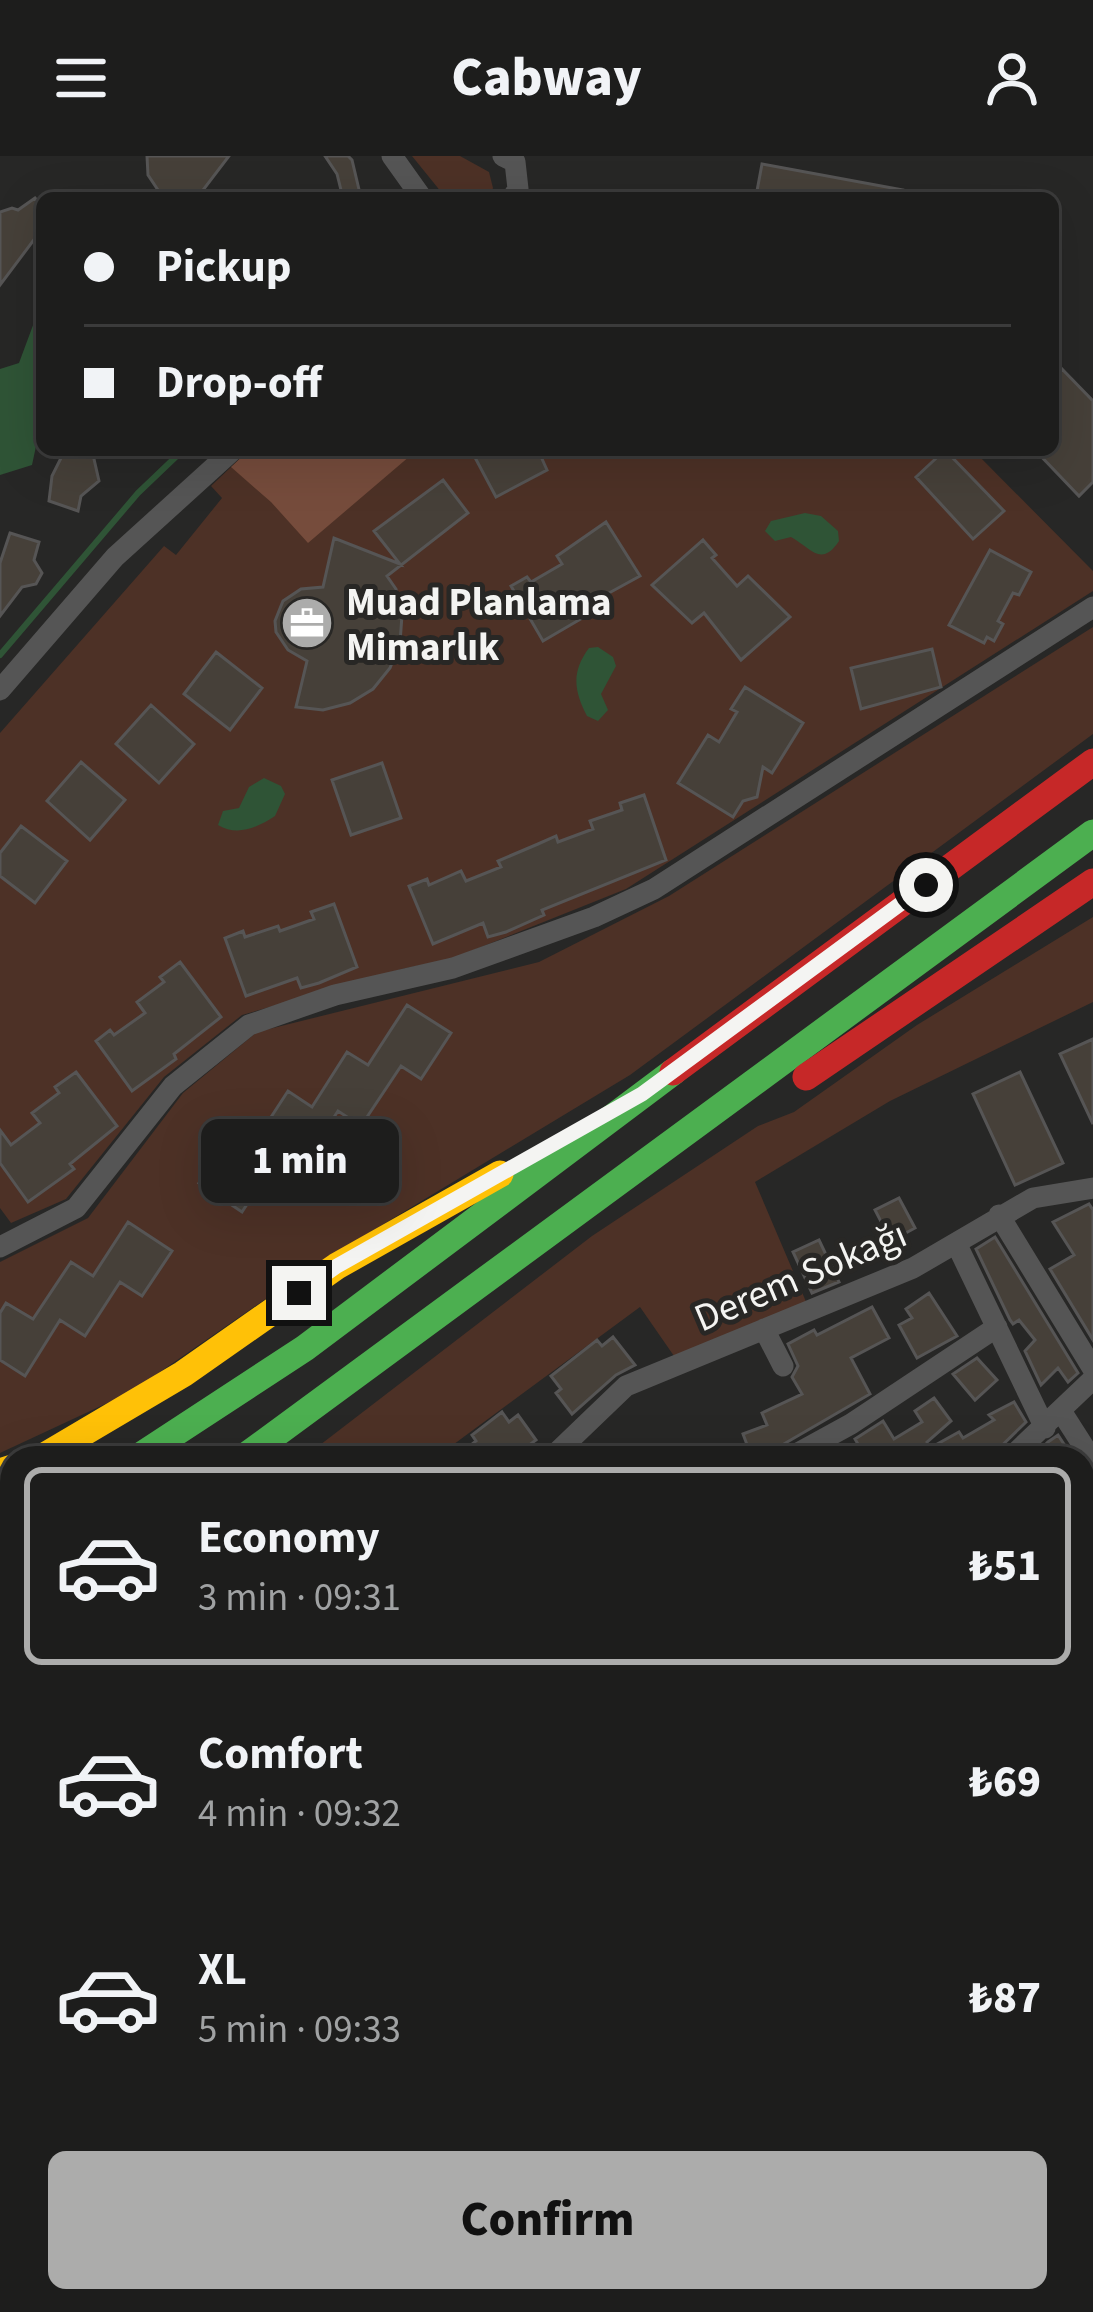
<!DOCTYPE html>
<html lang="en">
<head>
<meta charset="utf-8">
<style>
	:root { --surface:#1d1d1c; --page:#252625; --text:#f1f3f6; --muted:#a0a2a3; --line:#3b3b3b; --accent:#acacab }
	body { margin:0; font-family:"Source Sans 3",sans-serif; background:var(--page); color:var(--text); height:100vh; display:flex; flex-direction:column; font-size:45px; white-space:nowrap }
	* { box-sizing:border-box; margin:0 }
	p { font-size:39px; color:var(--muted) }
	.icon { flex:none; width:66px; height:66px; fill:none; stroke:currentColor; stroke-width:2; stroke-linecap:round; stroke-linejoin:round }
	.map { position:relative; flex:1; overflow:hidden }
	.drawer { position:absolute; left:0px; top:1290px; width:1095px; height:867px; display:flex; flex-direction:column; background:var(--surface); border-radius:36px 36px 0 0; box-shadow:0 12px 48px #0002,0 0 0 3px var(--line) }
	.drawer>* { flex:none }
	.hud { position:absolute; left:36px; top:36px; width:1023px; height:264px; border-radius:18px; box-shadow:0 12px 48px #0002,0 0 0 3px var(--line); display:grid; align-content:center; height:264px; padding:0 48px; background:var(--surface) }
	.end { position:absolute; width:54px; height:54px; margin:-27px; border:15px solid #f4f4f2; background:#111; box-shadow:0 0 0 6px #111 }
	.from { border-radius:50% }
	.bubble { position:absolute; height:84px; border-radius:18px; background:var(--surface); box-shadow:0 12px 48px #0002,0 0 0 3px var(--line); font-size:39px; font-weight:800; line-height:84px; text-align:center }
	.hud b { display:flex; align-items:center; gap:42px; height:114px; font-size:45px }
	.hud b+b { border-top:3px solid var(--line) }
	.hud i { width:30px; height:30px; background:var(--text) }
	ul { padding:21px 0 0; list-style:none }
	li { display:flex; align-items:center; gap:36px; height:198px; margin:0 24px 18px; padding:0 24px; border:6px solid transparent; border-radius:18px }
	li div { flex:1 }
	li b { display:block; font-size:45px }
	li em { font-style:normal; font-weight:800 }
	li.active { border-color:var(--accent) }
	li>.icon { width:108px; height:108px; stroke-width:1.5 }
	.action { display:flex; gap:24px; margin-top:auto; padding:24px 48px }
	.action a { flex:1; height:138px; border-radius:18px; background:var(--accent); color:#111; font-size:48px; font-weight:800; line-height:138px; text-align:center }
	header { display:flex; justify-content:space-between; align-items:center; height:156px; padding:0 48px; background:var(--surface); font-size:54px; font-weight:800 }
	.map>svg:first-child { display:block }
	.green { fill:#4d3126 }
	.forest { fill:#764c3c }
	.water { fill:#2f5436 }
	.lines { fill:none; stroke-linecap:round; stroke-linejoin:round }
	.stream { stroke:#2f5436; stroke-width:6 }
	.building { fill:#464039; stroke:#565555; stroke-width:3 }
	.street { stroke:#555; stroke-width:21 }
	.fast { stroke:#4caf50; stroke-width:27 }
	.slow { stroke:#ffc107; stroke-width:27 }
	.jam { stroke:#c62828; stroke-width:27 }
	.route { stroke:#f4f4f2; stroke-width:15 }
	.labels { text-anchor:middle; stroke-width:10; stroke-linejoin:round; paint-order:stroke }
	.poi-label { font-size:39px; font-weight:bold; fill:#f4f4f2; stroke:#282725; text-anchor:start }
	.street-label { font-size:39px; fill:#f4f4f2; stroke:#282725 }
</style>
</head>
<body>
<header><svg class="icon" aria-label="menu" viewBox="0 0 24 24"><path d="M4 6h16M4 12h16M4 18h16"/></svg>Cabway<svg class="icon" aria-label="person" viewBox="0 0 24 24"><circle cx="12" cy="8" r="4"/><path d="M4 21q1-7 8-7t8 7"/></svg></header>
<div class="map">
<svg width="1093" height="2156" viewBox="0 0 1093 2156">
	<rect width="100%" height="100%" fill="#272726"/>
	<!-- green -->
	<path class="green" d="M 412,0 L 460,0 L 489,16 L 493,32 L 489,42 L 446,42 Z
		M 249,294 L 973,294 L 1093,415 L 1093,435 L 626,733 L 451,803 L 402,813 L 242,859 L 164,921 L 66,1043 L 11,1067 L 0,1052 L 0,577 L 164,390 L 176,399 L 222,342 L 211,330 Z
		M 1093,471 L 1093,578 L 630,919 L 306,1115 L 131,1236 L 0,1297 L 0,1106 L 88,1062 L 183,937 L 257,876 L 539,806 L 669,740 Z
		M 1093,761 L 1093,846 L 890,945 L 755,1026 L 807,1148 L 674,1200 L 640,1151 L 446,1294 L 449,1302 L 303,1302 L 592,1080 L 758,970 L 794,956 L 917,869 Z
		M 0,1815 L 12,1818 L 12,1981 L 0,1990 Z"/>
	<!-- forest -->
	<path class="forest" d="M 249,294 L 417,294 L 308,387 L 271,346 L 231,311 Z"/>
	<!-- water -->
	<path class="water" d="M 42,145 L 42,262 L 32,309 L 0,319 L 0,213 L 19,207 Z
		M 805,357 L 821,360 L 838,375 L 839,385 C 821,412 811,392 791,381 L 775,385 L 765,375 L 771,365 Z
		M 598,491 L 613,501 L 616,510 L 601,538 L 608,554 L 598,565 L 587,560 C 574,535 571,516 589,492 Z
		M 264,622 L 281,630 L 285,638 L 275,660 C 258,671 238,681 218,669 L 223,655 L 239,652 L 249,631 Z"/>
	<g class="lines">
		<!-- stream -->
		<path class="stream" d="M 0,499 L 138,337 L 183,294"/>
	</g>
	<!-- building -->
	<path class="building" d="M 147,0 L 229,0 L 197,42 L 162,40 L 148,19 Z
		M 325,0 L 348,0 L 352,4 L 361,42 L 343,42 L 337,18 Z
		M 762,8 L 903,34 L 903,42 L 765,42 L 757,35 Z
		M 35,42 L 42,50 L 42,73 L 0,129 L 0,56 L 12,52 L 18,54 Z
		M 1062,213 L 1093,245 L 1093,326 L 1079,340 L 1035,294 L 1053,294 L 1053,222 Z
		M 65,294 L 100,294 L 94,303 L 99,325 L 81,340 L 78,355 L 49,345 L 52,320 Z
		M 471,294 L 538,294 L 547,314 L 496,341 Z
		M 945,294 L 1004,355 L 973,383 L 916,321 Z
		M 443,324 L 468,357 L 387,420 L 396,433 L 402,459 L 400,487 L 390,512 L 373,533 L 350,547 L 323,554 L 296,551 L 307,505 L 288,494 L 276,476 L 275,465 L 283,445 L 301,433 L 323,431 L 334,382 L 400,408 L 374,375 Z
		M 606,366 L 640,420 L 587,449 L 591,457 L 543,485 L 511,430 L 527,421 L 531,426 L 562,408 L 557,400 Z
		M 10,377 L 39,386 L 34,404 L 42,417 L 36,428 L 22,431 L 0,460 L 0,407 Z
		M 703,384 L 716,399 L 712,402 L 737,430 L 748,420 L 790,461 L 741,504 L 704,457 L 692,467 L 652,429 Z
		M 990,394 L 1031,416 L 1019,439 L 1013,437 L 998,465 L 1003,468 L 994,485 L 987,481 L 984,487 L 949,469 Z
		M 932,493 L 941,531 L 861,553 L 851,512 Z
		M 216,496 L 262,532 L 230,574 L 184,538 Z
		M 745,531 L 803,567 L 772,617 L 763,611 L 757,641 L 743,645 L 733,661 L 678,627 L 708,579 L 719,586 L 737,556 L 731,553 Z
		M 151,549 L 194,588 L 159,627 L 116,588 Z
		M 81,606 L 125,644 L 90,684 L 47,645 Z
		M 382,607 L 401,662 L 351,679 L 332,624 Z
		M 644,639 L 666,704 L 542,754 L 544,759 L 506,776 L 488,781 L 483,767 L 433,788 L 409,730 L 427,723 L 429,729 L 461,715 L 466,725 L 501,711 L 498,705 L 538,688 L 556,680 L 558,686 L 593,673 L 590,665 L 622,654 L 620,647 Z
		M 21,670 L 67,705 L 35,747 L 0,720 L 0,697 Z
		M 334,748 L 357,811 L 319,827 L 301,832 L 297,822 L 246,840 L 225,782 L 243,775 L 245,781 L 278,770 L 280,775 L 314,763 L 311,756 Z
		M 180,806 L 221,861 L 174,898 L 176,903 L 132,935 L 96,885 L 110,874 L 114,879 L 145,857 L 137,846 L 164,826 L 160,821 Z
		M 407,849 L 451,877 L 421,923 L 401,910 L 361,970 L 338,955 L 302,1010 L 281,996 L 242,1056 L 199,1027 L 228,981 L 249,995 L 288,935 L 312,951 L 347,896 L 368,909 Z
		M 1093,883 L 1093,968 L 1060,898 Z
		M 76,916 L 117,970 L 70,1008 L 74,1013 L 28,1046 L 0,1007 L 0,974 L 11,989 L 40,967 L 32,957 L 59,937 L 55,931 Z
		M 1020,916 L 1063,1007 L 1015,1029 L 973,938 Z
		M 899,1042 L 915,1072 L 891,1085 L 875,1054 Z
		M 1089,1048 L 1093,1054 L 1093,1184 L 1050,1113 L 1074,1099 L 1053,1066 Z
		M 128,1066 L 172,1095 L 142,1140 L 120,1126 L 85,1180 L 60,1164 L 25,1220 L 0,1204 L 0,1157 L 6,1147 L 33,1163 L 71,1106 L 93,1120 Z
		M 995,1081 L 1078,1217 L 1068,1226 L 1058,1212 L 1041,1229 L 1025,1195 L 1035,1184 L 1019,1164 L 1013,1168 L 1010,1164 L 976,1093 Z
		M 819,1084 L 839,1126 L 812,1137 L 793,1096 Z
		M 929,1137 L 957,1180 L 917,1202 L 899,1169 L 912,1162 L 906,1153 Z
		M 872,1151 L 889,1182 L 851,1202 L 870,1238 L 782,1289 L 774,1302 L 752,1302 L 743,1278 L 767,1269 L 762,1257 L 802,1238 L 792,1221 L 798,1210 L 788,1188 L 814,1174 L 817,1179 Z
		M 613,1181 L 635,1209 L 616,1219 L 572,1258 L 556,1237 L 561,1233 L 551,1220 L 597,1184 L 602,1190 Z
		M 977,1202 L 997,1224 L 975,1244 L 953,1218 Z
		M 934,1242 L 951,1265 L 927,1286 L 930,1292 L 959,1276 L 963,1282 L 994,1264 L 989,1259 L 1014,1246 L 1026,1266 L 989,1302 L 866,1302 L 855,1283 L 883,1265 L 894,1283 L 922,1266 L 915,1255 Z
		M 502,1256 L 509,1266 L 518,1259 L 536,1284 L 512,1302 L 472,1302 L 466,1293 L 476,1285 L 472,1279 Z
		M 1058,1279 L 1073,1302 L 1032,1302 L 1048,1286 Z"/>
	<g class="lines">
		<!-- street -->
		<path class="street" d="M 392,0 L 422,42
			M 503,0 L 515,6 L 518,33 L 512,42
			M 0,534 L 115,401 L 233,294
			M 999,1059 L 1093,1213
			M 957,1089 L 1045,1272
			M 0,1091 L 76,1052 L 173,930 L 249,869 L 335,839 L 453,812 L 594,761 L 654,733 L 1093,451
			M 764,1173 L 783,1210
			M 1061,1255 L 1093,1305
			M 551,1302 L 626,1230 L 913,1112 L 1033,1042 L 1093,1032
			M 789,1302 L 851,1268 L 997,1171
			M 1010,1302 L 1093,1223
			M 1083,1444 L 1093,1439
			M 0,1648 L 12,1640
			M 1083,1704 L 1093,1714
			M 0,1794 L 12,1797
			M 1083,1909 L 1093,1906
			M 1083,2065 L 1093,2072
			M 813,2145 L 828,2156
			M 1007,2145 L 1022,2156
			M 655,2156 L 663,2145"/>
		<!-- fast -->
		<path class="fast" d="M 137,1302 L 305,1192 L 673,916
			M 243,1302 L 1093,677
			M 0,1415 L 12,1406
			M 1083,1850 L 1093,1860"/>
		<!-- slow -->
		<path class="slow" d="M 41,1302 L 183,1218 L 337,1110 L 500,1018
			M 0,1316 L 12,1312
			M 0,1525 L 12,1516"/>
		<!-- jam -->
		<path class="jam" d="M 673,916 L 1093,606
			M 806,921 L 1093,726
			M 0,1477 L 12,1468
			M 1083,1607 L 1093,1601"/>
	</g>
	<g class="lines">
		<!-- route -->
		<path class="route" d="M 299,1137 L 337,1110 L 642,938 L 926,729"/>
	</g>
	<!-- icons -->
	<defs>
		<g id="office-disc" transform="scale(2.7)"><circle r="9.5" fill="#acacab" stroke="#282725"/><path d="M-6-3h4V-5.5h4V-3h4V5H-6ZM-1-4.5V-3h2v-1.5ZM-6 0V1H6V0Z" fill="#fff"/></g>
	</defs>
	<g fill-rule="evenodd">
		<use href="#office-disc" x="307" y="467"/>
	</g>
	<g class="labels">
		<!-- poi labels -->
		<g class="poi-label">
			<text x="346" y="459">Muad Planlama<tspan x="346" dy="45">Mimarlık</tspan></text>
		</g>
		<!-- street labels -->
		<g class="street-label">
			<text transform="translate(800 1119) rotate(-23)" y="14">Derem Sokağı</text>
		</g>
	</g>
</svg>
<i class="end from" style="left:926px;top:729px"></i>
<i class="end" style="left:299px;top:1137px"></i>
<div class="bubble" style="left:201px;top:963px;width:198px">1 min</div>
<div class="hud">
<b><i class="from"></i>Pickup</b>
<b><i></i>Drop-off</b>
</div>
<section class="drawer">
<ul>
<li class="active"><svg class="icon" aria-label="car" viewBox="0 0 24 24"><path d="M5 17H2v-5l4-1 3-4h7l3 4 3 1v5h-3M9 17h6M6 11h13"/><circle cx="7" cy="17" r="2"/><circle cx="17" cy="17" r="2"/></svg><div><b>Economy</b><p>3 min · 09:31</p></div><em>₺51</em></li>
<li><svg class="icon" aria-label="car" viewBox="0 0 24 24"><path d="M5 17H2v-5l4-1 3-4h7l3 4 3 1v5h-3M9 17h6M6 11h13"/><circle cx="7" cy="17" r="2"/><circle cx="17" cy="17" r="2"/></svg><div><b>Comfort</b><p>4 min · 09:32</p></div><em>₺69</em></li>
<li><svg class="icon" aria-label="car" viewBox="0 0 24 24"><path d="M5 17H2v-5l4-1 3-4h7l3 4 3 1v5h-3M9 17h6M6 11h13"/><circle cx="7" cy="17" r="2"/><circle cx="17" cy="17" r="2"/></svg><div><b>XL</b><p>5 min · 09:33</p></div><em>₺87</em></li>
</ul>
<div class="action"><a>Confirm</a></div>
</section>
</div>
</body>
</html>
